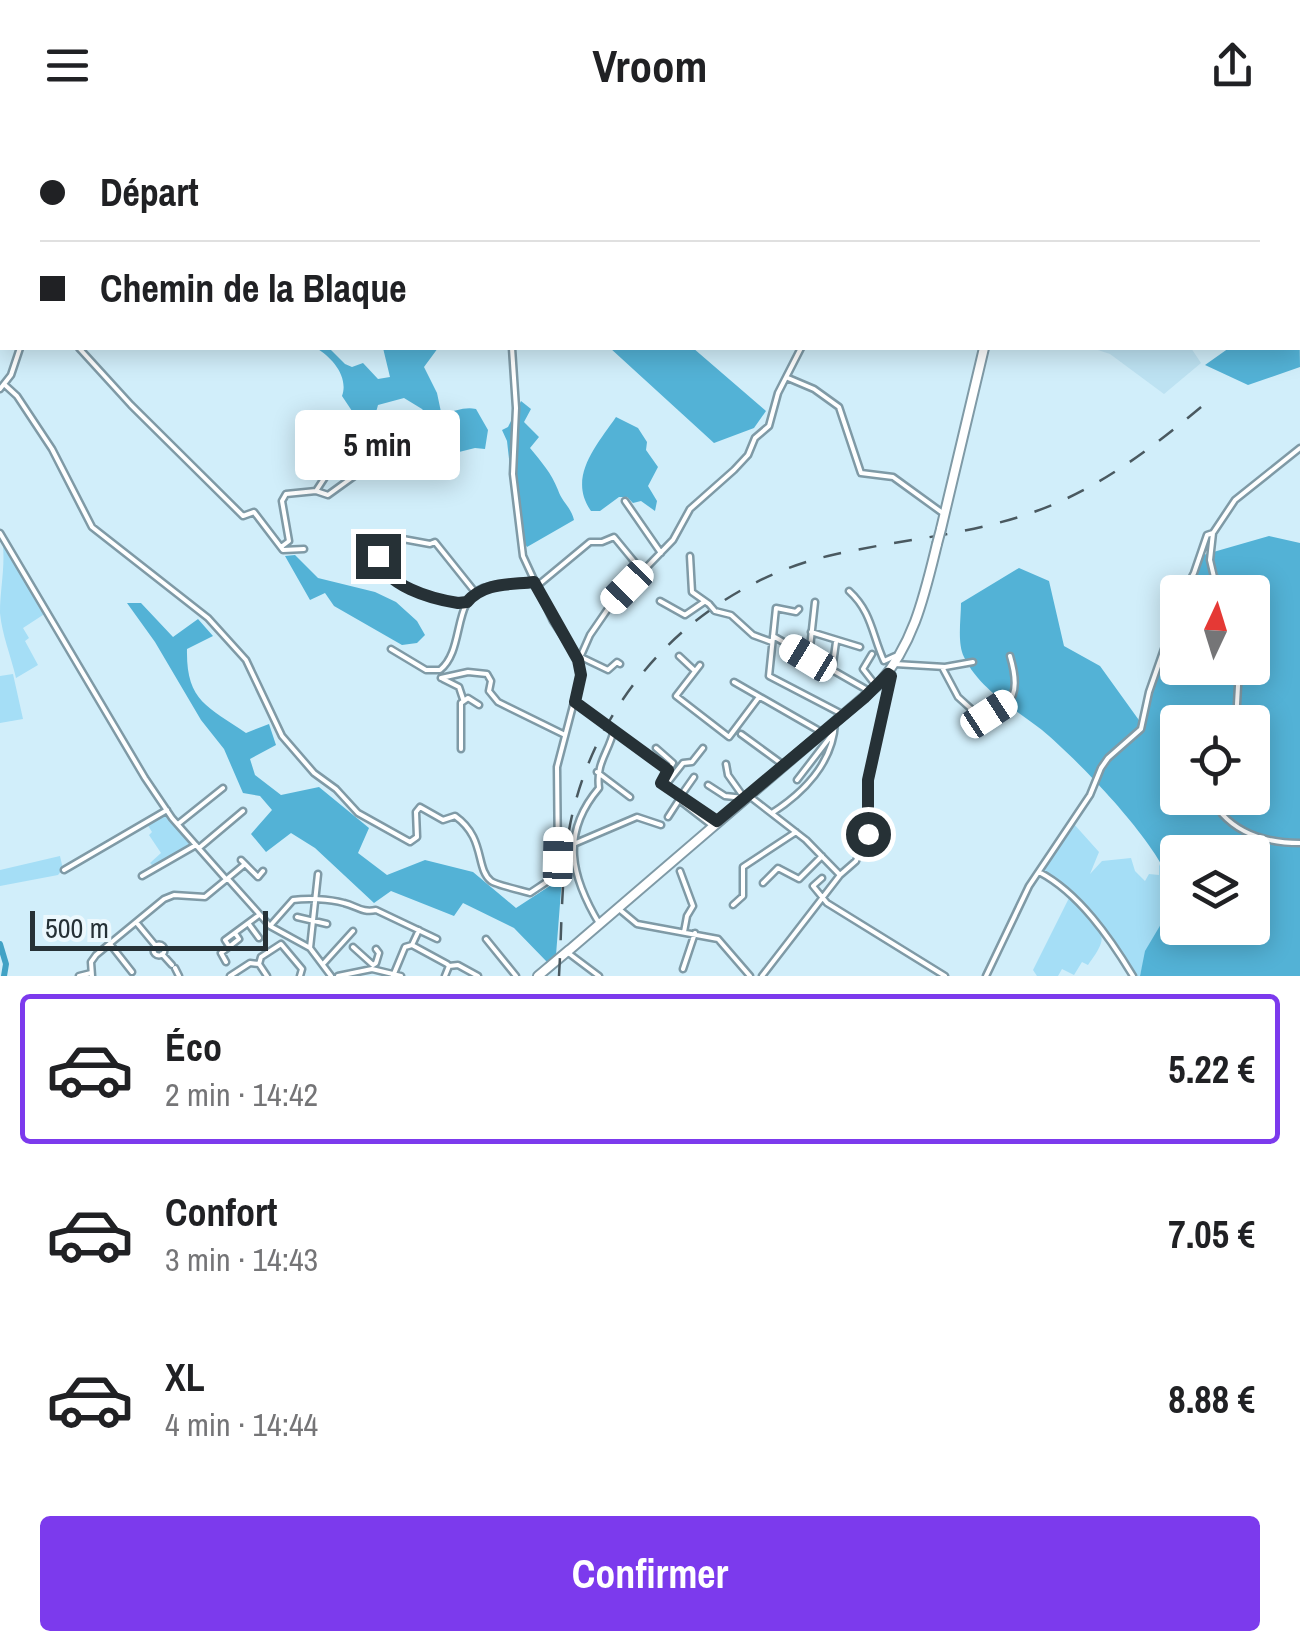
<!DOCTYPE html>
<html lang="fr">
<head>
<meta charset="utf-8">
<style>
	:root { --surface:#fff; --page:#f2f2f2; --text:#202124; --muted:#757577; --line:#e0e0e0; --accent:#7c3aed }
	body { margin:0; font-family:"Archivo Narrow",sans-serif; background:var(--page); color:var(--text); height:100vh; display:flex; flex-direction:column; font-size:38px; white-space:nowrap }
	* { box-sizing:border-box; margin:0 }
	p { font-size:32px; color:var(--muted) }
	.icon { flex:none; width:55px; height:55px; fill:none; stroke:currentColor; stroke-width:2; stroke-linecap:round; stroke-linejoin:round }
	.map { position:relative; height:846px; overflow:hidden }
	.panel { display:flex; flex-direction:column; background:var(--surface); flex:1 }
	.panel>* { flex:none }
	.hud { position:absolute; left:0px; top:0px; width:1300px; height:220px; box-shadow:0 5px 25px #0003; display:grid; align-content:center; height:220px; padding:0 40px; background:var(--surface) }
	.needle { width:65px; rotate:4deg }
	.fabs { position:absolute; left:1160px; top:445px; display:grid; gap:20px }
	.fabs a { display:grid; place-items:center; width:110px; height:110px; border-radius:10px; background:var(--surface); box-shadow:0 5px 25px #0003; font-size:50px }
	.scale { position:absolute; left:30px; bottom:25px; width:238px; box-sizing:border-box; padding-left:10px; border:5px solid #263136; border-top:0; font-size:28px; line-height:35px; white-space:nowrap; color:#263136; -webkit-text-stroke:8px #ecf8fd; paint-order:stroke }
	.end { position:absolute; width:45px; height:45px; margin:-22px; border:12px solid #263136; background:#fff; box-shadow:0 0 0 5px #fff }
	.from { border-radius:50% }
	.bubble { position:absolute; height:70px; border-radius:10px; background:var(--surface); box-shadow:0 5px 25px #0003; font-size:32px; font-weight:800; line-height:70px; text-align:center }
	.car { position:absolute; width:30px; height:60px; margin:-30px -15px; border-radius:12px; box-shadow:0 0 8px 2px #0007; background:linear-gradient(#fff 24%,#345 0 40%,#fff 0 76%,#345 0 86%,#fff 0) }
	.hud b { display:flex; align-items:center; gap:35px; height:95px; font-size:38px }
	.hud b+b { border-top:2px solid var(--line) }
	.hud i { width:25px; height:25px; background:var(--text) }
	ul { padding:18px 0 0; list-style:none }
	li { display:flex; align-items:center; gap:30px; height:150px; margin:0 20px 15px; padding:0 20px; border:5px solid transparent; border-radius:10px }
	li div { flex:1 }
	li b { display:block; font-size:38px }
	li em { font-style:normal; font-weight:800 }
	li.active { border-color:var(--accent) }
	li>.icon { width:90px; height:90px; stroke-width:1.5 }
	.cta { display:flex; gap:20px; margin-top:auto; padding:20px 40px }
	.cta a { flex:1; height:115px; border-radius:10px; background:var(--accent); color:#fff; font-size:40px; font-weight:800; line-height:115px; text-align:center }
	header { display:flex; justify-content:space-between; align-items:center; height:130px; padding:0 40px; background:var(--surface); font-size:45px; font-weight:800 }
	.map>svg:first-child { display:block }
	.built { fill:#bde2f2 }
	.green { fill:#a5def6 }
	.forest { fill:#53b2d6; fill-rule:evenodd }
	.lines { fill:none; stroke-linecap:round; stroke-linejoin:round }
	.river { stroke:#41a2c5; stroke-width:6 }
	.minor-casing { stroke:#7f9aa6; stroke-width:9 }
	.secondary-casing { stroke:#7f9aa6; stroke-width:12 }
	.minor { stroke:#fff; stroke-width:4 }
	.secondary { stroke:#fff; stroke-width:8 }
	.rail { stroke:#4a5960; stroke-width:2.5; stroke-dasharray:18 18; stroke-linecap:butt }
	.minor-bridge-casing { stroke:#7f9aa6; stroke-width:9; stroke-linecap:butt }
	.secondary-bridge-casing { stroke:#7f9aa6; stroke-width:12; stroke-linecap:butt }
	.minor-bridge { stroke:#fff; stroke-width:4 }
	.secondary-bridge { stroke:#fff; stroke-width:8 }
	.route { stroke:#263136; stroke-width:12 }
</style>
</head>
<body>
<header><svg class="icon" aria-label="menu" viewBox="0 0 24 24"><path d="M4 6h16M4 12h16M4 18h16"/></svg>Vroom<svg class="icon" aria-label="share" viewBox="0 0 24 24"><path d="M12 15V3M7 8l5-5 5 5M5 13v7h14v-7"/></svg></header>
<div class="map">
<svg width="1300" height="846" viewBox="0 0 1300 846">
	<rect width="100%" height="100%" fill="#d1eefa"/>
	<!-- built -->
	<path class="built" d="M 1092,218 L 1191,218 L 1201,233 L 1164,264 L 1110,224 Z"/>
	<!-- green -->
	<path class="green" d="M 3,416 L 46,483 L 23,498 L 29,508 L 25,511 L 38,535 L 16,548 C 11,526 2,505 0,483 C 0,460 5,439 3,416 Z
		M 13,544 L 23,589 L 0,593 L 0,546 Z
		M 166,683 L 193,714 L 155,738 L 150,733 L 161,723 L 149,705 L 152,702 L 147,694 Z
		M 1073,693 L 1099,722 L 1090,744 L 1102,731 L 1131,728 L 1135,741 L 1145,751 L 1149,744 L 1159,745 L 1159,734 L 1177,775 L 1168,772 L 1165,789 L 1146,821 L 1140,846 L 1135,846 L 1092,787 L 1067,758 L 1043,741 Z
		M 60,726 L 63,739 L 58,745 L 0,756 L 0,740 Z
		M 1070,766 C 1080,776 1106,797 1101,813 C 1099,820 1092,829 1088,835 L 1082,832 L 1074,845 L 1062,839 L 1058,846 L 1037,846 L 1033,840 Z"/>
	<!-- forest -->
	<path class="forest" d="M 551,0 L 812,0 L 814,2 L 550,2 Z
		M 1298,110 L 1300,237 L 1248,255 L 1205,235 L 1229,218 L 1298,218 Z
		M 316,218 L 329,218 L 345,234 L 352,237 L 363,233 L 378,249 L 390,247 L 383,218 L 438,218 L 424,237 L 437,263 L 441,282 C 454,283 463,276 476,279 L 488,300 L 485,319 L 475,318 L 447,325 L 436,286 L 429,287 L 422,279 L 404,268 L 378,275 L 373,293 L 370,293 L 363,284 L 352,281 L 342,266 C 349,247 332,227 316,218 Z
		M 610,218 L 693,218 L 766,281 L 754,298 L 714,313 Z
		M 521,271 L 531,279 L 524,292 L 539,307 L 530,318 C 542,333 551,342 558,360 C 562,372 571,377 574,390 L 527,417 L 517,400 L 507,311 L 502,300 L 508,297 Z
		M 616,287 L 638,298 L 647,312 L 646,320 L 658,337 L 648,356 L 657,371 L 655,381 L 641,371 L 633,373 L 627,367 L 619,367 L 600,381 L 591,381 C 567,347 597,315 616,287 Z
		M 1269,406 L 1300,413 L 1300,846 L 1140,846 L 1145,821 L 1164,789 L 1168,772 L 1175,774 C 1179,732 1076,628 1042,600 C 1014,578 980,560 964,527 C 957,513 961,489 961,473 L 1019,438 L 1049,451 L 1064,516 L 1100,536 L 1141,593 L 1157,530 L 1177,477 L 1178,538 L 1252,538 L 1252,462 L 1183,462 L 1196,427 ZM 1178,592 L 1252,592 L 1252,668 L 1178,668 ZM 1178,722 L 1252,722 L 1252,798 L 1178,798 Z
		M 295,425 L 318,448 L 375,462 L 396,472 L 417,491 L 425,505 L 417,513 L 402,515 L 334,476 L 325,463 L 310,470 L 285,426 Z
		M 127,473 L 141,473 L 173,507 L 198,489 L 213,506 L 187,519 C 186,571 207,576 246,603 L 269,594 L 276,615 L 250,629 L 255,645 L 281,665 L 319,657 L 369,698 L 358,723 L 387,745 L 425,730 L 473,742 L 516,778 L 562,748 L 556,825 L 548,833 L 514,798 L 463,773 L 454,786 L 391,761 L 374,773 L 315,718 L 291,703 L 266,722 L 251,704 L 272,680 L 260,666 L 243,663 L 224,619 L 201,590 L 155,512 Z"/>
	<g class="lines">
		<!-- river -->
		<path class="river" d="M 0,814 L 6,834 L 4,846"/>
		<!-- minor casing -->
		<g class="minor-casing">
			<path id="minor" d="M 521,0 L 521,2
				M 80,2 L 82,0
				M 1010,2 L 1012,0
				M 1066,2 L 1067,0
				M 79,218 L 131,275 L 243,386 L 254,382 L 283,420 L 304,419
				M 788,248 L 814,259 L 839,277 L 861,343 L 893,347 L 944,384
				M 5,255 L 17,266 L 52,319 L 92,397 L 208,488 L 246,530 L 282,606 L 314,643 L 336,659 L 358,683 L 410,712 L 417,707 L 416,682 L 420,677 L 443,690 L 455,686 C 486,708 475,738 491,751 C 496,755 524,761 530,763 L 554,747 L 558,733 L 557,637 L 581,545 L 579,530 L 553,491 L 523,426 L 513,344 L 516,278 L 512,218
				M 0,259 L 11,245 L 20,218
				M 357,343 C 376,337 376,316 367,300
				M 316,361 L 328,365 L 357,344 L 355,323
				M 625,371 L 661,423
				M 0,403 L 145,648 L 172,688 L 225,748
				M 1213,403 L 1210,430 L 1214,447 L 1239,462
				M 281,417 L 289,411 L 282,371 L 286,364 L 316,361 L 329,341 L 315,318
				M 690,426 L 692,462 L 709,474
				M 537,456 L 590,412 L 602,412 L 614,407 L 642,441
				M 849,461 C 872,482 872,505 884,531 L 895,526
				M 1184,462 L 1194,443 L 1207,405 L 1213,403 L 1235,370 L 1300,318
				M 660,471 L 685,485 L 704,472
				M 467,472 C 441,476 383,454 378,426 L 390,419 L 392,407 L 430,414 L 435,412 L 475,462
				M 799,479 L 796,482 L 776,478 L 769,546 L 840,583
				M 715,481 L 731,485 L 753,505 L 772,512
				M 1252,482 L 1255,495 L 1252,503
				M 811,502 L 860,517
				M 773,506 L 869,561
				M 391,519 L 426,540 L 440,540 C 465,520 452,470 483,458 C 497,453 516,454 531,452
				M 872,524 L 863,539 L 877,557
				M 679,526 L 695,541
				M 809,527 L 815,472
				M 620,534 L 617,532 L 608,540 L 583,528 L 579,530 L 590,505 L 612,473 L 673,410 L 690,379 L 734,340 L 748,325 L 755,308 L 769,296 L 778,263 L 801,218
				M 895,534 L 945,537 L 973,532
				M 700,535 L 676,566 L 729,607 L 759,567
				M 942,537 L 958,567 L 980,587 C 1017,576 1020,560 1010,526
				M 832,541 L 836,512
				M 441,548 L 468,542 L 487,544 L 491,551 L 489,561 L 498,572 L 565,605
				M 443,549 L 459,557 L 463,569
				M 734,552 L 823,603
				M 576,572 L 604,594
				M 1236,592 L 1239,538
				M 614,600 L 669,641
				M 741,604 L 782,634
				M 656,618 L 673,633 L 661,653 L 718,692
				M 461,619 L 461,573 L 468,568 L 479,575
				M 726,634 L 728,645 L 745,669
				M 597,642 L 630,667
				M 797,650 L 834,602
				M 708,655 L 725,666 L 744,668
				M 665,656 L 683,633 L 692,632 L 703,618
				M 680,667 L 694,647
				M 1229,668 L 1222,684 C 1243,707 1271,713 1300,713
				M 757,672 L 748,665 L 806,710 L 840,745
				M 772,683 C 803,663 833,633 835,593
				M 668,687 L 679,670 L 710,694
				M 178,694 L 223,658
				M 576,713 L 637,687 L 661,695
				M 199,718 L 243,681
				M 245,734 L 258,747 L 263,741
				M 64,740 L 167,680
				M 680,741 L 693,776 L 687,786 L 684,802
				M 1039,742 C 1079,763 1110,808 1133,846
				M 142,746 L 196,715
				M 822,748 L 813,756 L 827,773 L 945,846
				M 228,749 L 270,796 L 310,818 L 331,846
				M 763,753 L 778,738 L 799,749 L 822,726
				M 733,775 L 743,766 L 743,737 L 796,702
				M 619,779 L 637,794 L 718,809 L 750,846
				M 297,787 L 327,794
				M 136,792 L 155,815
				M 248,793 L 259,808
				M 600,795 C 571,747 560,704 599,658 C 596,632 608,624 614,600 L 610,597
				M 270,796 L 293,770 C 308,768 329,769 344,773 C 357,776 362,783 376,780 L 437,809
				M 486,809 L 516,846
				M 110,814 L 132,842
				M153.5 820a5.5 5.5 0 1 1 11 0a5.5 5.5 0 1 1-11 0Z
				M 412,815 L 447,834 L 449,836 L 445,846
				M 229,816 L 225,810 L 259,785
				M 353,817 L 373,835
				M 310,818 L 318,744
				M 567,822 L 599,846
				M 162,824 L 172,835
				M 226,832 L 221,823 L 239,809 L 235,803
				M 324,833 L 353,801
				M 259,834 L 267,846
				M 373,835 L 376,833 L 379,823 L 376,819
				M 449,836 L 458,835 L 478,846
				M 175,838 L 179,846
				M 683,839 L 695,803
				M 79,846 L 91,843
				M 92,846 L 91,832 L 96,825 L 164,769 L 174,765 L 205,767 L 245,734 L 241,730
				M 230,846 L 250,833 L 259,834 L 261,827 L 281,814 L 302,839 L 300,846
				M 338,846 L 372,839 L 401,846
				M 393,846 L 405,817 L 412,815 L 419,800
				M 762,846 L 840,745 L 856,731 L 870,693 L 868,650 L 891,546 L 888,544
				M 986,846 L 1029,756 L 1090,665 L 1101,638 L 1108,628 L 1141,599 L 1149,562 L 1178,479"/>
		</g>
		<!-- secondary casing -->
		<g class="secondary-casing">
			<path id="secondary" d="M 1035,2 L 1036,0
				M 941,399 L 984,218
				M 567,822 L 878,555 C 914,513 924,467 937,414
				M 538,846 L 569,820"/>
		</g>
		<!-- minor -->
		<use href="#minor" class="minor"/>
		<!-- secondary -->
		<use href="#secondary" class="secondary"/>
		<!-- rail -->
		<path class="rail" d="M 559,846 C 562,796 561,744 570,695 C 596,564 699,457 828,426 C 895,410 963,406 1028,384 C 1097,361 1152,318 1207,272"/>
		<!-- minor-bridge casing -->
		<g class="minor-bridge-casing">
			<path id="minor-bridge" d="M 709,474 L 715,481
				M 604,594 L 610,597
				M 559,727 L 572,730"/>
		</g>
		<!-- secondary-bridge casing -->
		<g class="secondary-bridge-casing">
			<path id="secondary-bridge" d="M 937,414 L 941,399"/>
		</g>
		<!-- minor-bridge -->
		<use href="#minor-bridge" class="minor-bridge"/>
		<!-- secondary-bridge -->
		<use href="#secondary-bridge" class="secondary-bridge"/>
	</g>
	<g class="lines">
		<!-- route -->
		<path class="route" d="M 378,426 C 384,456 432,469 458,473 L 467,472 C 484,452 510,455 534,452 L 578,530 L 581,545 L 575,572 L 668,640 L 661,653 L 717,691 L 864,568 L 888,544 L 891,546 L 868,650 L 868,704"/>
	</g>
</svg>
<div class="fabs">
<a><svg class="needle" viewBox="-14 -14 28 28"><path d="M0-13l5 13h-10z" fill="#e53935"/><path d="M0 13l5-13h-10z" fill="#757577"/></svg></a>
<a><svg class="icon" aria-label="locate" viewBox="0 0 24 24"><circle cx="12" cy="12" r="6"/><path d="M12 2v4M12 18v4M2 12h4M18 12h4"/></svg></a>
<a><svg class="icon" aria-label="layers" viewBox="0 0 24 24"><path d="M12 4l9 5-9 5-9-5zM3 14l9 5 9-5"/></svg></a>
</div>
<div class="scale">500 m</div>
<i class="end from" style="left:868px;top:704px"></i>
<i class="end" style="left:378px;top:426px"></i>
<div class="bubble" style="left:295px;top:280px;width:165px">5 min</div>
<i class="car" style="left:627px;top:457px;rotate:224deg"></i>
<i class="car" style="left:808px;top:528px;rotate:301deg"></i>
<i class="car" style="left:989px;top:584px;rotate:57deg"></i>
<i class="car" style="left:558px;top:727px;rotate:1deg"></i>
<div class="hud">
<b><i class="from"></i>Départ</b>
<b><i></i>Chemin de la Blaque</b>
</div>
</div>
<section class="panel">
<ul>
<li class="active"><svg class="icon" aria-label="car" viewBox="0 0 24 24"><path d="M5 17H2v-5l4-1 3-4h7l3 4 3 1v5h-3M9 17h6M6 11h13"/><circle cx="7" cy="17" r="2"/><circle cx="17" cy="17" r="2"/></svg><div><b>Éco</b><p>2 min · 14:42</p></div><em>5.22 €</em></li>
<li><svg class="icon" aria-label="car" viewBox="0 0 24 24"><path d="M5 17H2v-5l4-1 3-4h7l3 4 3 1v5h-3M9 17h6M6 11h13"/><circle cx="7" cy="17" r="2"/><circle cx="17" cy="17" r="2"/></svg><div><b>Confort</b><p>3 min · 14:43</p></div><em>7.05 €</em></li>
<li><svg class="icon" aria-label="car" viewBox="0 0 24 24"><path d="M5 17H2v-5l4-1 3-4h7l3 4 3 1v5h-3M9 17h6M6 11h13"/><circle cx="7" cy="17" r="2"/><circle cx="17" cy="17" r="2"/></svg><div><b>XL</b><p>4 min · 14:44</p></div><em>8.88 €</em></li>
</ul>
<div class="cta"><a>Confirmer</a></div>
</section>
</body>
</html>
